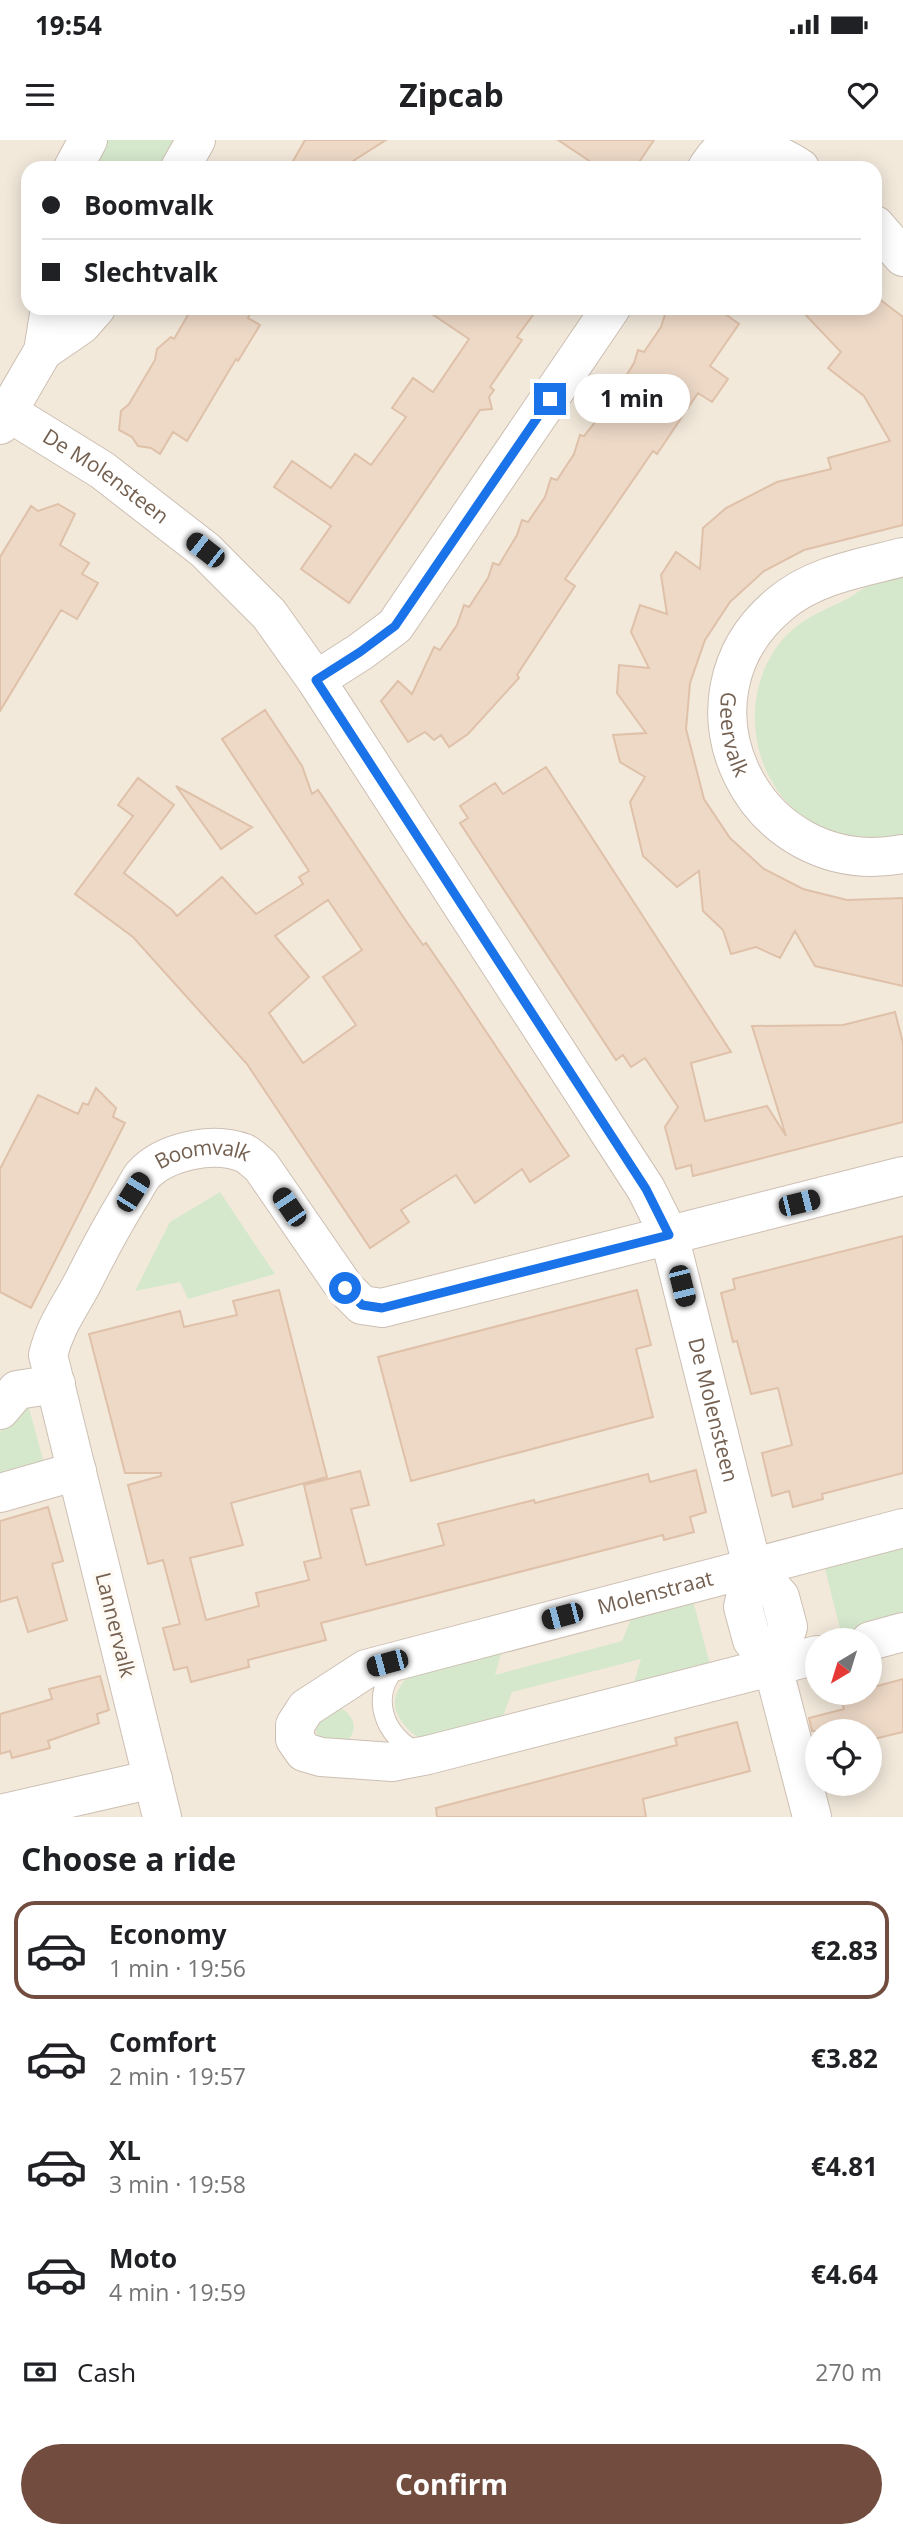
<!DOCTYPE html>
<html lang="en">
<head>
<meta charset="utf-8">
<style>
	:root { --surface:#fff; --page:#f2f2f2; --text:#202124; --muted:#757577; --line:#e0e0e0; --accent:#724d3f }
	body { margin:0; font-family:"Open Sans",sans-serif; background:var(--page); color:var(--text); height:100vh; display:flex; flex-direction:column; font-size:26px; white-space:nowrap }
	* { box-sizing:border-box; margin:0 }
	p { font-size:23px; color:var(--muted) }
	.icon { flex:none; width:38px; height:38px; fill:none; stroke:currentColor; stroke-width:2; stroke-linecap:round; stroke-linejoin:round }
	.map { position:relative; height:1677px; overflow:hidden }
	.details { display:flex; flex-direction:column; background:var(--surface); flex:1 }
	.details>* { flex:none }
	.hud { position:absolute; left:21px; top:21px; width:861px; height:154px; border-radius:21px; box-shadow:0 4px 18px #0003; display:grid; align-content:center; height:154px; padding:0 21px; background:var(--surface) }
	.needle { width:46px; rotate:218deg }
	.controls { position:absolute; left:805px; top:1488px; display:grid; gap:14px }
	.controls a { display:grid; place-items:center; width:77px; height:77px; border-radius:50%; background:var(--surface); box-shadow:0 4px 18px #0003; font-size:35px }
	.end { position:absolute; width:32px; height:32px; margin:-16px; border:9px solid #1a73e8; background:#fff; box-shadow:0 0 0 4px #fff }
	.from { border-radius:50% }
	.bubble { position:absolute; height:49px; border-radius:24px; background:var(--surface); box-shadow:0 4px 18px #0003; font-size:23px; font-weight:700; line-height:49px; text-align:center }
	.car { position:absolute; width:21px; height:42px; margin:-21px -10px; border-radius:9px; box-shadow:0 0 5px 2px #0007; background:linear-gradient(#222 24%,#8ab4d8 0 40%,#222 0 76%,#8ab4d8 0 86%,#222 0) }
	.hud b { display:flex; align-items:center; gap:24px; height:66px; font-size:26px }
	.hud b+b { border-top:2px solid var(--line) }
	.hud i { width:18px; height:18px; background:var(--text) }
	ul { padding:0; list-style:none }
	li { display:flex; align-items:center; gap:21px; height:98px; margin:0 14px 10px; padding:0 7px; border:4px solid transparent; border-radius:21px }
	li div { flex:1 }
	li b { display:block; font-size:26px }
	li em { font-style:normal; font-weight:700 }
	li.selected { border-color:var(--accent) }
	li>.icon { width:63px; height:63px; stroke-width:1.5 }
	h2 { padding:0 21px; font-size:32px; line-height:84px }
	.pay { display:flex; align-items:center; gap:18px; height:77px; padding:0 21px; font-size:26px }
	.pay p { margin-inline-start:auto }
	.primary-button { display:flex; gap:14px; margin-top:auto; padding:14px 21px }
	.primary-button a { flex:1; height:80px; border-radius:42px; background:var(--accent); color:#fff; font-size:28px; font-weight:700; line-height:80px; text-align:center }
	.status { display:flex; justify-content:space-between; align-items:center; height:49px; padding:0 35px; background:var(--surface); direction:ltr }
	.status svg { height:19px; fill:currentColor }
	header { display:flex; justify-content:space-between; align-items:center; height:91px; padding:0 21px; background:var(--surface); font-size:32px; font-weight:700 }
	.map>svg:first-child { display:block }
	.residential { fill:#f2e9db; fill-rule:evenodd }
	.green { fill:#d5e8cc }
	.building { fill:#eed9c7; stroke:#dfc1a9; stroke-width:2; fill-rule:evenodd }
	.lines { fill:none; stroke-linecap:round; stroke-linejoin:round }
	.lane-casing { stroke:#cdbfb3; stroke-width:21 }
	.street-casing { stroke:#cdbfb3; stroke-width:40 }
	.lane { stroke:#fff; stroke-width:19 }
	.street { stroke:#fff; stroke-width:38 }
	.route { stroke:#1a73e8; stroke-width:9 }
	.labels { text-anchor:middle; stroke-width:7; stroke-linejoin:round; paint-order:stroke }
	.street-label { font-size:21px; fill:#746051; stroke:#fefaf3 }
</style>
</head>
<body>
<div class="status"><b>19:54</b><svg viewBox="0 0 49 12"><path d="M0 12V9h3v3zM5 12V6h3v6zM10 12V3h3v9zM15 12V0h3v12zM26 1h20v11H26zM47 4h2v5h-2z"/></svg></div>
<header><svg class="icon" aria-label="menu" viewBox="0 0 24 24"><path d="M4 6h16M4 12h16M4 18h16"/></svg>Zipcab<svg class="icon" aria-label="heart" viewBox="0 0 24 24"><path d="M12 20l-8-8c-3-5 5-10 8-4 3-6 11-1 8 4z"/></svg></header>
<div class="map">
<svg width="903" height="1677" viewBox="0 0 903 1677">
	<rect width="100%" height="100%" fill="#fbf6ec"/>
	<!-- residential -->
	<path class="residential" d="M 0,0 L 903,0 L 903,1677 L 0,1677 ZM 28,28 L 875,28 L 875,168 L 28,168 ZM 817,1500 L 870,1500 L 870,1552 L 817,1552 ZM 817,1591 L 870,1591 L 870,1643 L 817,1643 Z"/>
	<!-- green -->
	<path class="green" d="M 97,0 L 183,0 L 167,28 L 82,28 Z
		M 903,433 L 903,697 C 879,700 853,700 829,691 C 754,662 731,560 783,499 C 799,481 819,472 841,462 C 854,456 865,446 877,440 C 885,436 895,435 903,433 Z
		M 220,1052 L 275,1134 L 188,1159 L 180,1142 L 135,1151 L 170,1082 Z
		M 27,1261 L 44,1323 L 0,1336 L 0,1292 Z
		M 903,1402 L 903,1479 L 841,1493 L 823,1421 Z
		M 692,1457 L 711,1528 L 632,1549 L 641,1519 L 512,1552 L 500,1584 C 485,1587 442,1600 429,1600 C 416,1599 405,1588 399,1577 C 390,1562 397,1550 407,1537 L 504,1504 L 495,1535 L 622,1501 L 634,1472 Z
		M 341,1568 C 357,1578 358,1593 343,1605 L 318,1597 L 315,1588 L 317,1579 Z"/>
	<!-- building -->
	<path class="building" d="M 305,0 L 386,0 L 342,28 L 289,28 Z
		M 558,0 L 654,0 L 635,28 L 600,28 Z
		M 878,158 L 903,177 L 903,385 L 804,410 L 764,431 L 730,462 L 705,500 L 690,543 L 686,589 L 704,659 L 730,698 L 764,729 L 803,749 L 847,760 L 903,758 L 903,846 L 815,826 L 795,791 L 780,818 L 756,807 L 731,814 L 723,790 L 703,771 L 699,731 L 677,747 L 643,716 L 630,662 L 645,637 L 620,622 L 613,595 L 646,593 L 617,553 L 619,525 L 649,528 L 631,492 L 640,465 L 667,474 L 661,435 L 676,412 L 700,429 L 703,388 L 726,368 L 777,342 L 831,329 L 828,318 L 890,301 L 864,256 L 828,228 L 841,212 L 799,168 L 875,168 L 875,160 Z
		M 192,168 L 253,168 L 248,178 L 260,185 L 238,221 L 236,219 L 187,301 L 173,292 L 160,314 L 151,308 L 138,306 L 132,297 L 119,290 L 121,271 L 129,264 L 155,220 L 157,209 L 171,197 L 174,199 Z
		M 423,168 L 538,168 L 517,197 L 522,200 L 490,247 L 494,250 L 489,257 L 492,269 L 480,270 L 349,463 L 301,429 L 331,386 L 274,347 L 292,321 L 331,348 L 355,314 L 371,325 L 406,277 L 392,268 L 413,238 L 433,252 L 469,199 Z
		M 667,168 L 717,168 L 739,184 L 710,226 L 728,239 L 712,262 L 698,253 L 657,314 L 653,311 L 565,439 L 575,446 L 517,535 L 519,538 L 468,594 L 449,607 L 441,595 L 434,600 L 425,592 L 408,602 L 381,561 L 398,541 L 412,554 L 434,507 L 440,510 L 457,485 L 464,465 L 469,467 L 488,438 L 493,423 L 499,425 L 517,395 L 522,380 L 528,382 L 545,357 L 551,338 L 557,340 L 574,314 L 580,295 L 584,296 L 603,272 L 609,252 L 615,254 L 634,223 L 638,210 L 644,212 L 661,187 Z
		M 58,364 L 75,374 L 60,405 L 89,423 L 82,434 L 98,443 L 77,479 L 61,470 L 0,571 L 0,417 L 31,366 L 38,371 Z
		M 265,570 L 302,626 L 312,654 L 318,650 L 406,781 L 423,805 L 426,803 L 457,848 L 569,1016 L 530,1042 L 522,1029 L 475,1063 L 456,1035 L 401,1070 L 409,1082 L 370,1108 L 247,924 L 133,797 L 75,754 L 133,676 L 118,665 L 138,638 L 174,665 L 124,733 L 172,770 L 177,776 L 222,737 L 256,774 L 303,744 L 299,737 L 309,731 L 222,599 ZM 328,760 L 362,810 L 323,837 L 356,885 L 303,923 L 269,873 L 309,837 L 275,796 Z
		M 546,627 L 731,912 L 691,923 L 705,981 L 767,966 L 786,996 L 752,886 L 843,885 L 895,872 L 903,903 L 903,982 L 705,1033 L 693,1036 L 691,1025 L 676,1029 L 665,987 L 678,967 L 645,918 L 631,927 L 623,915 L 616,920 L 460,683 L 468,678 L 460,666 L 481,652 L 495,643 L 503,654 Z
		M 176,646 L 252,687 L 221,709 Z
		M 96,948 L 116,968 L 113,977 L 125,983 L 31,1168 L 0,1152 L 0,1029 L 38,955 L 78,974 L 83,963 L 88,965 Z
		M 903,1096 L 903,1333 L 822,1354 L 823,1359 L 793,1367 L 789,1351 L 772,1356 L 762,1313 L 792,1305 L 778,1248 L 751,1254 L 737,1201 L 733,1202 L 721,1153 L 735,1149 L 733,1139 Z
		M 279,1150 L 327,1337 L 231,1363 L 243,1405 L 190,1418 L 206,1480 L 259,1466 L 256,1453 L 309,1440 L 304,1422 L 321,1418 L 304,1345 L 360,1331 L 369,1365 L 351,1369 L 366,1425 L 444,1405 L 438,1384 L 534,1360 L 535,1363 L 648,1334 L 650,1342 L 696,1330 L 706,1372 L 690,1377 L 694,1392 L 664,1400 L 663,1395 L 321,1483 L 326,1500 L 248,1520 L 249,1527 L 191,1542 L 187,1527 L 174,1530 L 163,1488 L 180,1484 L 163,1420 L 148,1424 L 128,1345 L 161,1336 L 161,1333 L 125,1333 L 89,1194 L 180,1171 L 184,1187 L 237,1175 L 233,1161 Z
		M 637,1150 L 651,1205 L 636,1209 L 653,1277 L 411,1341 L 378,1217 Z
		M 48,1367 L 63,1421 L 52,1424 L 67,1480 L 28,1492 L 17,1457 L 0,1462 L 0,1381 Z
		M 100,1536 L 109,1570 L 97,1574 L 99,1583 L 48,1601 L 50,1608 L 12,1618 L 10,1611 L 0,1614 L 0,1574 L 52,1559 L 49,1549 Z
		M 903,1539 L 903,1592 L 870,1600 L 870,1591 L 812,1591 L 809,1578 L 844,1569 L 840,1556 L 853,1552 L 870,1552 L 870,1548 Z
		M 737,1582 L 750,1631 L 643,1659 L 646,1677 L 437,1677 L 436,1668 L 677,1605 L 675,1598 Z"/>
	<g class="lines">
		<!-- lane casing -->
		<g class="lane-casing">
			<path id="lane" d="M 399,1525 C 368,1553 383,1598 420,1613"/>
		</g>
		<!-- street casing -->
		<g class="street-casing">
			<g id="street">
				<path d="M 73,28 L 88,0"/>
				<path d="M 180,28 L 196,0"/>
				<path d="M 707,28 C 712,21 717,12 726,8 C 748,0 782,16 800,28"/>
				<path d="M 875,85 L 903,117"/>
				<path d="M 43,211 L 81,185 L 96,168"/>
				<path id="s1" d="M 8,272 L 102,330 L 205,410 L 269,474 L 316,540 L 646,1049 L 669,1095 L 752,1426 L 743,1467 L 752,1500 L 773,1527 L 812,1677"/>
				<path d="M 0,285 L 43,211 L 50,168"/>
				<path id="s2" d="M 903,417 C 861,428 814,435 780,464 C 664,560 755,742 903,714"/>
				<path d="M 316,540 L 360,512 L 395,486 L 611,168"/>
				<path d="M 0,1270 L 17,1250 L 56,1244"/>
				<path d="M 0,1353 L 77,1331"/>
				<path d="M 752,1426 L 780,1457 L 788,1487 L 773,1527"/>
				<path d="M 870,1501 L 903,1492"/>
				<path id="s3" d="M 817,1515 L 428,1615 L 392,1622 L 321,1617 L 304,1612 L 295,1599 L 295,1585 L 306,1568 L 366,1529 L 903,1388"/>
				<path d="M 0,1674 L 153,1639"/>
				<path id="s4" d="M 162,1677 L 48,1215 C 56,1183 71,1166 85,1138 C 99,1110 113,1084 129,1058 C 134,1051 138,1041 143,1035 C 165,1011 214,1001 244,1013 C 250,1016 256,1022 261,1026 L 345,1148 L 362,1165 L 382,1168 L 903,1036"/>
			</g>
		</g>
		<!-- lane -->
		<use href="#lane" class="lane"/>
		<!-- street -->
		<use href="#street" class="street"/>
	</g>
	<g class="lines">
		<!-- route -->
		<path class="route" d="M 345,1148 L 362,1165 L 382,1168 L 669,1095 L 646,1049 L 316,540 L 360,512 L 395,486 L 550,259"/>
	</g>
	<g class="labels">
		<!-- street labels -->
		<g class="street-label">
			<text dy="7" stroke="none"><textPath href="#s1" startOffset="117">De Molensteen</textPath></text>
			<text dy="7" stroke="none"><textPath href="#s2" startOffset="280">Geervalk</textPath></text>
			<text dy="7" stroke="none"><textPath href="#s4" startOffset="746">Boomvalk</textPath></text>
			<text dy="7" stroke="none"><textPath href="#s1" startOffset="1251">De Molensteen</textPath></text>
			<text dy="7" stroke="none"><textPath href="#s3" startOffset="948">Molenstraat</textPath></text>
			<text transform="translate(115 1485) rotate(76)" y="7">Lannervalk</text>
		</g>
	</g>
</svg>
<div class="controls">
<a><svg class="needle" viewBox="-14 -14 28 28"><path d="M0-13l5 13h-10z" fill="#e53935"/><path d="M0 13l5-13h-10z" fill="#757577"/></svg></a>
<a><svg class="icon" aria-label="locate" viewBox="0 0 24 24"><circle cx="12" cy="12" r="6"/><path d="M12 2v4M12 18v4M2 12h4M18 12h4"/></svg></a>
</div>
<i class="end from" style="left:345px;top:1148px"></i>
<i class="end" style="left:550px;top:259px"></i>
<div class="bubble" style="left:574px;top:234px;width:116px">1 min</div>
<i class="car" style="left:205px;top:410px;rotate:308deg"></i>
<i class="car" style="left:133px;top:1052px;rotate:32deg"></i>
<i class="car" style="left:799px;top:1063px;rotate:76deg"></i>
<i class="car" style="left:289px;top:1067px;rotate:326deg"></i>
<i class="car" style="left:682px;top:1146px;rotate:166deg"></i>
<i class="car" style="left:562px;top:1476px;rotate:255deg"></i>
<i class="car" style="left:387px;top:1523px;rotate:255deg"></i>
<div class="hud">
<b><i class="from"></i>Boomvalk</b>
<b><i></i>Slechtvalk</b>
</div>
</div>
<section class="details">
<h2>Choose a ride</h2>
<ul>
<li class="selected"><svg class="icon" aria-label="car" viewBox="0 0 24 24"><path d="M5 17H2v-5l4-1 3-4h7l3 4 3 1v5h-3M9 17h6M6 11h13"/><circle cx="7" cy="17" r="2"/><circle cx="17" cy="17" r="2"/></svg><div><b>Economy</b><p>1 min · 19:56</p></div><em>€2.83</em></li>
<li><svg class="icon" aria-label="car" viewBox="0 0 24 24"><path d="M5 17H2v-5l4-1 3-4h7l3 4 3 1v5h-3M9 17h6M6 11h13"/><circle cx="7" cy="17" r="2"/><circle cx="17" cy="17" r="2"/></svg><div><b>Comfort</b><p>2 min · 19:57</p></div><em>€3.82</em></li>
<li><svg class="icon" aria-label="car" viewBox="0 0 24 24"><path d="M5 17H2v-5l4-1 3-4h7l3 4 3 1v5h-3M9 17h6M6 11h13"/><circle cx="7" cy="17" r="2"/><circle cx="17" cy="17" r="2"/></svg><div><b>XL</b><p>3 min · 19:58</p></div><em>€4.81</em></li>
<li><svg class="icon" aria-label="car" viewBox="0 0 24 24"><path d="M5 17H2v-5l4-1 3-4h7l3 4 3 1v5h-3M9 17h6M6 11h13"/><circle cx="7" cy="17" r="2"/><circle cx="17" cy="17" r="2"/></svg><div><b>Moto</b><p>4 min · 19:59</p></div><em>€4.64</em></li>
</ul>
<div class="pay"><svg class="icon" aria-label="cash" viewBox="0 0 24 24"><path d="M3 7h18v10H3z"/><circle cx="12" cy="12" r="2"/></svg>Cash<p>270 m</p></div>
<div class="primary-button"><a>Confirm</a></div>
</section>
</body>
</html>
